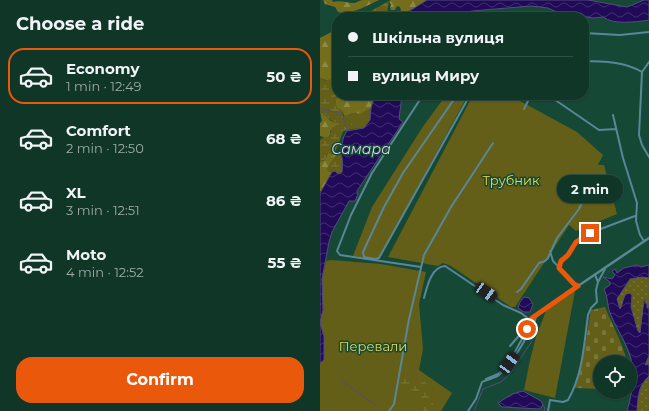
<!DOCTYPE html>
<html lang="en">
<head>
<meta charset="utf-8">
<style>
	:root { --surface:#103628; --page:#193e30; --text:#f1f3f6; --muted:#9caba8; --line:#305045; --accent:#ea580c }
	body { margin:0; font-family:Montserrat,sans-serif; background:var(--page); color:var(--text); height:100vh; display:flex; flex-direction:column; font-size:15px; white-space:nowrap }
	* { box-sizing:border-box; margin:0 }
	p { font-size:13px; color:var(--muted) }
	.icon { flex:none; width:22px; height:22px; fill:none; stroke:currentColor; stroke-width:2; stroke-linecap:round; stroke-linejoin:round }
	.map { position:relative; flex:1; overflow:hidden }
	.details { display:flex; flex-direction:column; background:var(--surface); width:320px }
	.details>* { flex:none }
	.guide { position:absolute; left:12px; top:12px; width:257px; height:88px; border-radius:16px; box-shadow:0 1px 3px #0004,0 0 0 1px var(--line); display:grid; align-content:center; height:88px; padding:0 16px; background:var(--surface) }
	.tools { position:absolute; left:273px; top:355px; display:grid; gap:8px }
	.tools a { display:grid; place-items:center; width:44px; height:44px; border-radius:50%; background:var(--surface); box-shadow:0 1px 3px #0004,0 0 0 1px var(--line); font-size:20px }
	.end { position:absolute; width:18px; height:18px; margin:-9px; border:5px solid #ea580c; background:#fff; box-shadow:0 0 0 2px #fff }
	.from { border-radius:50% }
	.bubble { position:absolute; height:28px; border-radius:14px; background:var(--surface); box-shadow:0 1px 3px #0004,0 0 0 1px var(--line); font-size:13px; font-weight:700; line-height:28px; text-align:center }
	.car { position:absolute; width:12px; height:24px; margin:-12px -6px; border-radius:5px; box-shadow:0 0 3px 1px #0007; background:linear-gradient(#222 24%,#8ab4d8 0 40%,#222 0 76%,#8ab4d8 0 86%,#222 0) }
	.guide b { display:flex; align-items:center; gap:14px; height:38px; font-size:15px }
	.guide b+b { border-top:1px solid var(--line) }
	.guide i { width:10px; height:10px; background:var(--text) }
	ul { padding:0; list-style:none }
	li { display:flex; align-items:center; gap:12px; height:56px; margin:0 8px 6px; padding:0 8px; border:2px solid transparent; border-radius:16px }
	li div { flex:1 }
	li b { display:block; font-size:15px }
	li em { font-style:normal; font-weight:700 }
	li.active { border-color:var(--accent) }
	li>.icon { width:36px; height:36px; stroke-width:1.5 }
	h2 { padding:0 16px; font-size:18px; line-height:48px }
	.primary-button { display:flex; gap:8px; margin-top:auto; padding:8px 16px }
	.primary-button a { flex:1; height:46px; border-radius:16px; background:var(--accent); color:#fff; font-size:16px; font-weight:700; line-height:46px; text-align:center }
	main { display:flex; flex:1; min-height:0 }
	.map>svg:first-child { display:block }
	.green { fill:#645f18 }
	.forest { fill:url(#forest-firs) }
	.wetland { fill:url(#wetland-marsh) }
	.cemetery { fill:url(#cemetery-stones) }
	.park { fill:url(#park-dots) }
	.water { fill:url(#water-waves); stroke:#534c7e }
	.lines { fill:none; stroke-linecap:round; stroke-linejoin:round }
	.stream { stroke:#534c7e; stroke-width:1 }
	.minor { stroke:#598698; stroke-width:2 }
	.tertiary { stroke:#598698; stroke-width:2.5 }
	.route { stroke:#ea580c; stroke-width:5 }
	.labels { text-anchor:middle; stroke-width:3; stroke-linejoin:round; paint-order:stroke }
	.park-label { font-size:13px; fill:#e4db51; stroke:#164836 }
	.water-label { font-size:14px; font-style:italic; fill:#d5d5ec; stroke:#164836 }
</style>
</head>
<body>
<main>
<section class="details">
<h2>Choose a ride</h2>
<ul>
<li class="active"><svg class="icon" aria-label="car" viewBox="0 0 24 24"><path d="M5 17H2v-5l4-1 3-4h7l3 4 3 1v5h-3M9 17h6M6 11h13"/><circle cx="7" cy="17" r="2"/><circle cx="17" cy="17" r="2"/></svg><div><b>Economy</b><p>1 min · 12:49</p></div><em>50 ₴</em></li>
<li><svg class="icon" aria-label="car" viewBox="0 0 24 24"><path d="M5 17H2v-5l4-1 3-4h7l3 4 3 1v5h-3M9 17h6M6 11h13"/><circle cx="7" cy="17" r="2"/><circle cx="17" cy="17" r="2"/></svg><div><b>Comfort</b><p>2 min · 12:50</p></div><em>68 ₴</em></li>
<li><svg class="icon" aria-label="car" viewBox="0 0 24 24"><path d="M5 17H2v-5l4-1 3-4h7l3 4 3 1v5h-3M9 17h6M6 11h13"/><circle cx="7" cy="17" r="2"/><circle cx="17" cy="17" r="2"/></svg><div><b>XL</b><p>3 min · 12:51</p></div><em>86 ₴</em></li>
<li><svg class="icon" aria-label="car" viewBox="0 0 24 24"><path d="M5 17H2v-5l4-1 3-4h7l3 4 3 1v5h-3M9 17h6M6 11h13"/><circle cx="7" cy="17" r="2"/><circle cx="17" cy="17" r="2"/></svg><div><b>Moto</b><p>4 min · 12:52</p></div><em>55 ₴</em></li>
</ul>
<div class="primary-button"><a>Confirm</a></div>
</section>
<div class="map">
<svg width="329" height="411" viewBox="0 0 329 411">
	<defs>
		<pattern id="forest-firs" width="22" height="20" patternUnits="userSpaceOnUse"><rect width="22" height="20" fill="#746e1c"/><path d="M5 1l3.5 6h-7zM16 11l3.5 6h-7z" fill="#8d8947"/></pattern>
		<pattern id="wetland-marsh" width="20" height="14" patternUnits="userSpaceOnUse"><rect width="20" height="14" fill="#645f18"/><path d="M1 5h8M5 5V1M11 12h8M15 12V8" fill="none" stroke="#797639"/></pattern>
		<pattern id="cemetery-stones" width="16" height="16" patternUnits="userSpaceOnUse"><rect width="16" height="16" fill="#645f18"/><path d="M2 7V4a2 2 0 0 1 4 0v3zM10 15v-3a2 2 0 0 1 4 0v3z" fill="#797639"/></pattern>
		<pattern id="park-dots" width="8" height="8" patternUnits="userSpaceOnUse"><rect width="8" height="8" fill="#645f18"/><path d="M2 2h.1M6 6h.1" fill="none" stroke="#797639" stroke-width="1.8" stroke-linecap="round"/></pattern>
		<pattern id="water-waves" width="16" height="10" patternUnits="userSpaceOnUse"><rect width="16" height="10" fill="#210b59"/><path d="M0 5q4-4 8 0t8 0" fill="none" stroke="#402e70"/></pattern>
	</defs>
	<rect width="100%" height="100%" fill="#164836"/>
	<!-- green -->
	<path class="green" d="M 126,95 L 148,95 L 58,260 L 33,256 L 52,207 L 102,128 Z
		M 153,95 L 189,95 L 257,132 L 283,155 L 278,165 L 284,165 L 297,214 L 256,231 L 249,225 L 195,307 L 191,307 L 131,266 L 123,263 L 118,266 L 68,257 Z
		M 51,108 L 50,120 L 44,128 L 33,129 C 34,122 30,121 24,118 L 24,115 L 28,115 L 33,113 L 41,114 Z
		M 11,260 L 61,264 L 106,272 L 99,304 L 103,349 L 99,370 L 132,393 L 121,411 L 0,411 L 0,363 L 4,360 L 4,336 L 0,323 L 3,310 L 2,279 L 6,261 Z
		M 255,291 L 235,398 L 204,390 L 210,360 L 216,337 L 226,311 Z"/>
	<!-- forest -->
	<path class="forest" d="M 3,0 L 12,0 L 13,2 C 21,0 26,3 34,3 C 37,3 39,0 43,0 C 48,0 53,0 59,0 C 46,6 32,15 18,12 L 15,7 L 5,4 Z
		M 71,0 L 107,0 L 80,16 L 79,13 L 81,10 L 80,7 L 77,6 L 75,10 L 71,10 L 70,7 L 71,5 L 69,1 Z
		M 17,29 L 17,91 L 15,84 L 0,78 L 0,38 Z
		M 17,95 L 55,95 L 51,108 L 41,114 L 33,113 L 28,115 L 24,115 L 22,111 L 17,108 L 15,104 Z
		M 0,111 L 11,121 L 17,123 L 17,125 L 10,131 C 11,139 6,138 0,136 L 0,123 L 2,121 Z
		M 8,153 L 17,154 L 10,164 L 9,172 L 12,172 L 1,191 L 0,191 L 0,162 L 5,160 Z"/>
	<!-- wetland -->
	<path class="wetland" d="M 69,1 L 67,13 L 63,17 L 40,17 Z
		M 0,78 L 6,81 L 10,79 C 22,88 13,98 17,108 L 22,111 L 24,118 C 30,121 34,122 33,129 L 23,131 C 20,139 19,146 14,153 L 8,153 L 5,160 L 0,162 L 0,140 L 4,137 L 9,137 L 12,128 L 17,125 L 17,123 C 8,120 7,116 0,111 Z
		M 20,152 C 23,158 23,165 22,172 L 19,174 L 17,173 L 15,171 L 9,172 L 7,169 C 10,164 15,155 20,152 Z
		M 81,376 L 101,379 L 110,386 L 115,411 L 103,411 L 101,403 L 102,393 L 98,391 L 94,391 L 80,385 Z"/>
	<!-- cemetery -->
	<path class="cemetery" d="M 285,307 C 292,325 303,343 307,362 L 280,362 L 280,389 L 255,388 L 261,368 L 271,310 Z"/>
	<!-- park -->
	<path class="park" d="M 317,265 L 321,267 L 329,265 L 329,411 L 307,411 C 310,400 313,388 313,377 C 313,353 299,334 290,313 C 287,305 288,297 284,289 L 290,285 C 293,271 305,269 317,265 Z"/>
	<!-- water -->
	<path class="water" d="M 107,0 L 268,0 L 307,7 L 324,0 L 329,0 L 329,20 C 316,22 293,25 283,17 L 273,18 L 239,13 L 228,8 L 211,6 L 152,11 L 137,17 L 80,17 Z
		M 55,95 L 82,95 L 79,119 L 83,122 L 37,191 L 38,194 L 35,201 L 29,201 L 12,232 L 9,242 L 2,279 L 3,310 L 0,323 L 4,336 L 4,360 L 0,363 L 0,193 L 12,172 L 15,171 L 17,173 L 19,174 L 22,172 C 23,165 23,158 20,152 L 24,136 L 27,131 L 44,128 L 50,120 L 51,108 Z
		M 317,265 L 321,267 L 329,265 L 329,278 L 322,277 L 310,279 L 297,299 L 300,309 C 303,305 302,300 306,294 L 310,293 L 312,295 L 311,307 L 318,331 L 320,333 L 324,300 L 327,304 L 327,308 L 329,308 L 329,356 L 325,365 L 329,364 L 329,376 C 318,386 318,397 317,411 L 307,411 C 313,391 316,369 308,350 C 303,337 295,326 290,313 C 287,305 288,297 284,289 L 290,285 L 290,282 L 283,277 L 292,279 L 295,275 L 292,271 L 295,269 L 297,273 L 304,268 Z
		M 204,297 L 209,298 L 213,304 L 210,312 L 204,312 L 198,308 L 200,302 Z
		M 203,391 L 221,401 L 223,405 L 220,409 L 182,407 L 178,403 L 192,394 Z"/>
	<g class="lines">
		<!-- stream -->
		<path class="stream" d="M 0,108 C 17,116 21,105 27,130
			M 21,380 L 55,405
			M 223,405 L 225,408 L 224,411
			M 154,411 L 163,389 L 181,382 L 190,374 L 212,341"/>
		<!-- minor -->
		<path class="minor" d="M 264,33 L 300,35 L 329,32
			M 264,61 C 283,61 306,62 322,72
			M 329,62 L 322,72 L 319,135 L 322,145 L 329,157
			M 137,95 L 83,173 L 64,207 L 43,252 L 44,257 L 55,259 L 59,258 L 150,95
			M 228,95 L 279,130 L 296,129
			M 204,109 L 211,95
			M 293,115 L 303,158 L 317,203 L 316,221 L 320,235 L 324,241
			M 101,267 L 20,255 L 17,251 L 31,215 L 52,173 L 103,95
			M 239,268 L 242,259 L 248,255 L 260,239 L 270,233 L 315,216
			M 278,282 L 285,269
			M 197,292 L 201,289 L 219,263 L 225,261 L 228,258 L 237,238 L 259,209 L 262,202
			M 104,298 C 107,287 111,267 125,266 L 183,305 L 201,313 L 210,320
			M 190,346 L 204,330 L 205,323 L 258,286 L 254,283 L 233,261 L 230,251
			M 166,379 C 170,377 174,376 178,374 C 189,366 206,332 212,319
			M 69,411 L 74,404 L 89,319 L 104,255 L 131,207 L 173,143
			M 148,411 L 156,399 L 162,382 C 167,379 174,379 179,375 C 191,367 212,329 217,315
			M 228,411 L 230,400 L 243,402 L 248,400 C 263,374 264,344 268,315 L 271,308 L 277,302 L 276,290 L 278,282 L 275,275"/>
		<!-- tertiary -->
		<path class="tertiary" d="M 258,286 L 329,238"/>
	</g>
	<g class="lines">
		<!-- route -->
		<path class="route" d="M 207,329 L 212,318 L 258,286 L 254,284 L 239,268 L 241,261 L 248,255 L 256,242 L 270,233"/>
	</g>
	<g class="labels">
		<!-- park labels -->
		<g class="park-label">
			<text x="191" y="185">Трубник</text>
			<text x="53" y="351">Перевали</text>
		</g>
		<!-- water labels -->
		<g class="water-label">
			<text x="41" y="154">Самара</text>
		</g>
	</g>
</svg>
<div class="tools">
<a><svg class="icon" aria-label="locate" viewBox="0 0 24 24"><circle cx="12" cy="12" r="6"/><path d="M12 2v4M12 18v4M2 12h4M18 12h4"/></svg></a>
</div>
<i class="end from" style="left:207px;top:329px"></i>
<i class="end" style="left:270px;top:233px"></i>
<div class="bubble" style="left:237px;top:175px;width:66px">2 min</div>
<i class="car" style="left:166px;top:292px;rotate:124deg"></i>
<i class="car" style="left:189px;top:363px;rotate:36deg"></i>
<div class="guide">
<b><i class="from"></i>Шкільна вулиця</b>
<b><i></i>вулиця Миру</b>
</div>
</div>
</main>
</body>
</html>
